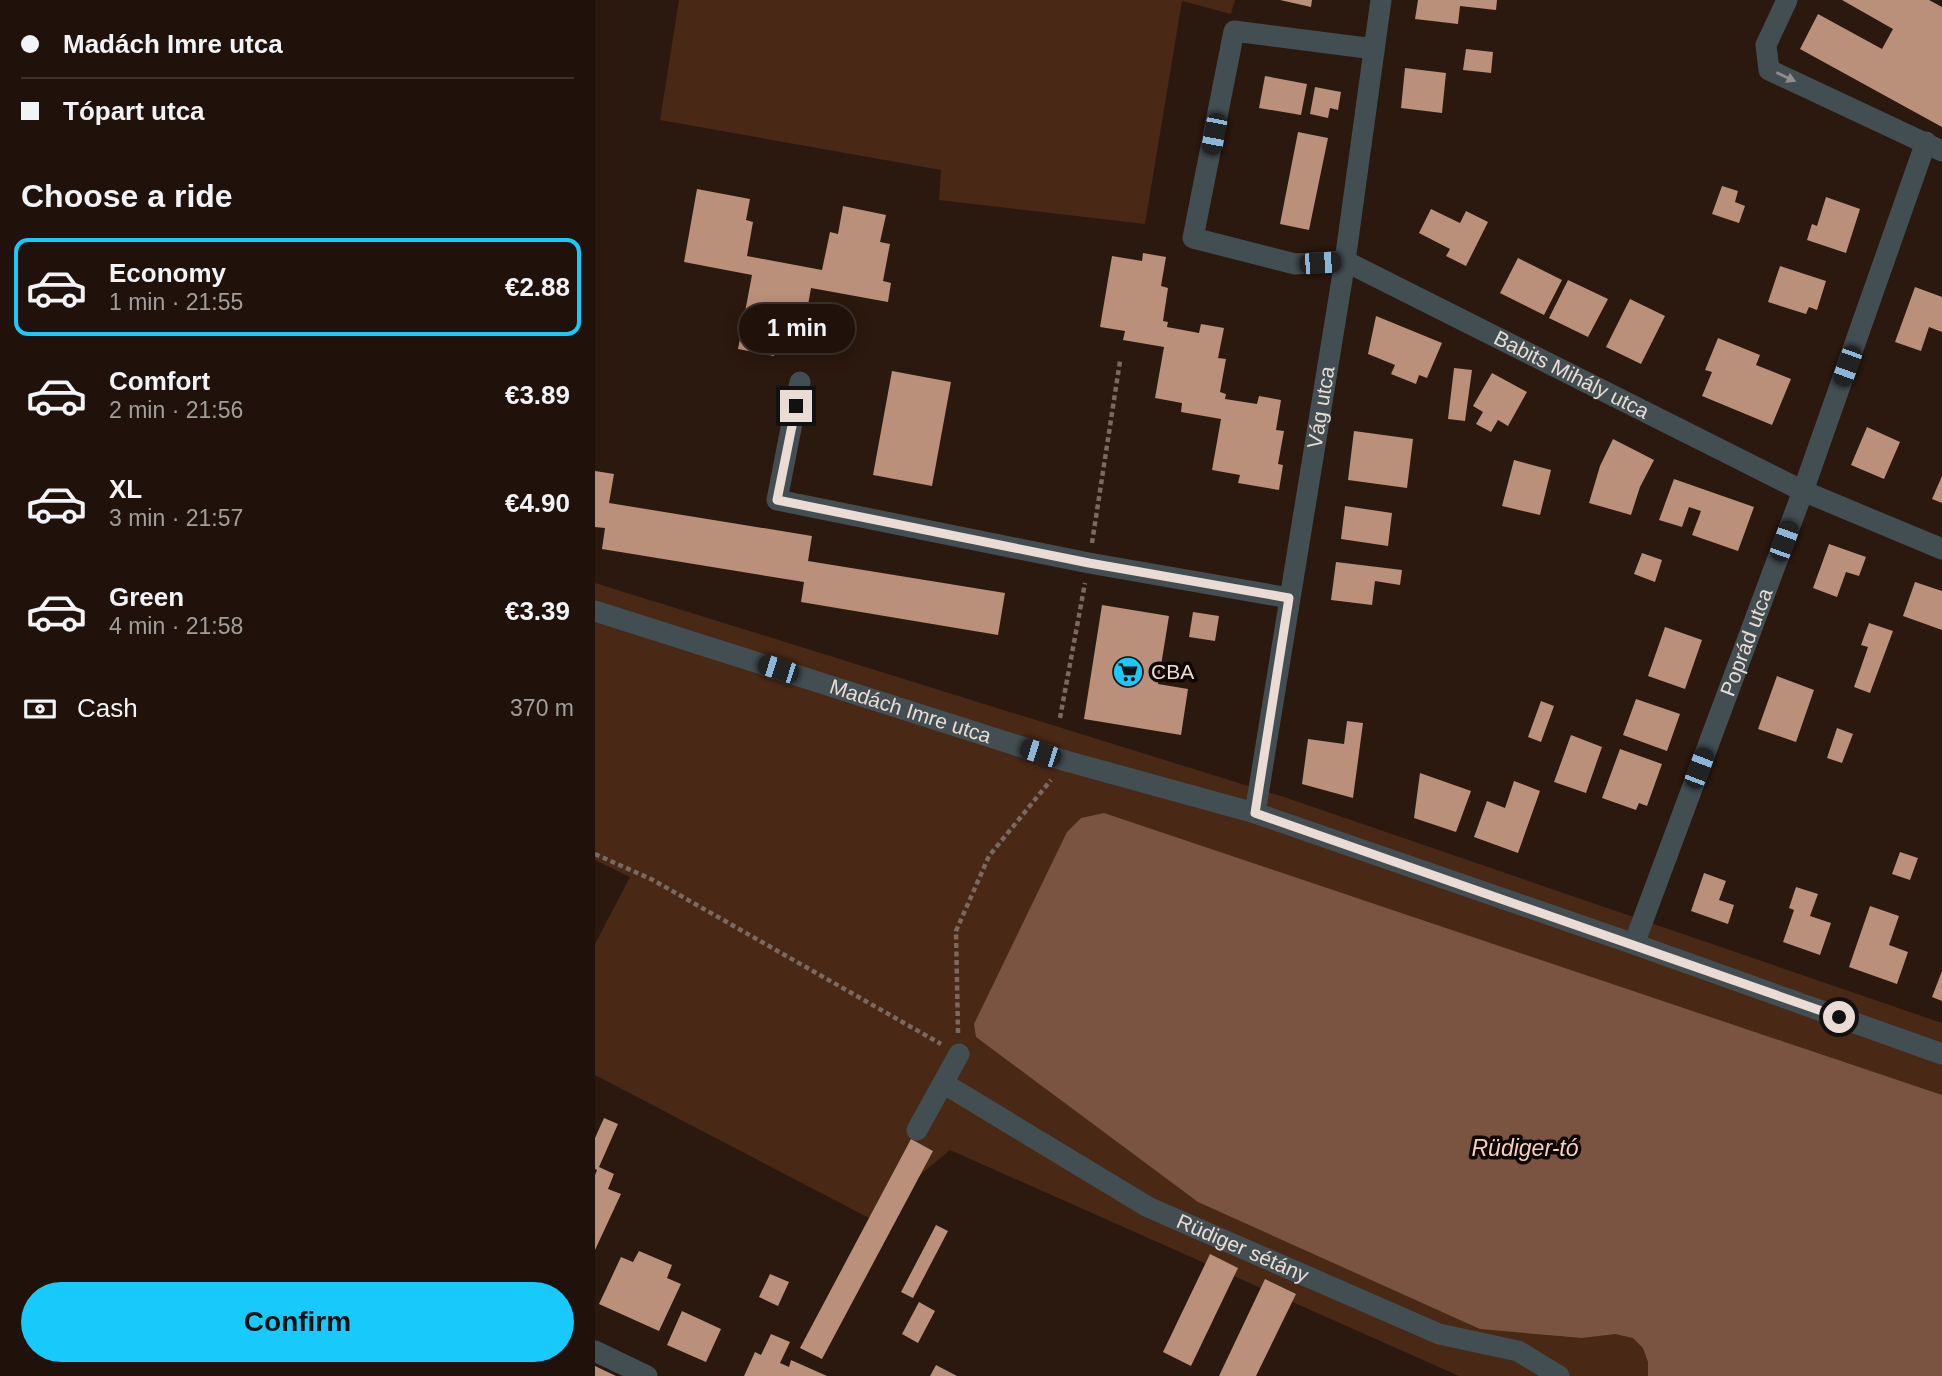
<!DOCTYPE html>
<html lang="en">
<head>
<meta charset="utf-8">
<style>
	:root { --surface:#20120a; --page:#281b13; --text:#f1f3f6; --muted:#a29e9c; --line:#3d322b; --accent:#18cafc }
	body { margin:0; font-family:Arial,sans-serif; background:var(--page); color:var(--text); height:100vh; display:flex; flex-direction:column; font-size:26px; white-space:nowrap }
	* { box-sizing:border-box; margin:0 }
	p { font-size:23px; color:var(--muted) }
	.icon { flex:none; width:38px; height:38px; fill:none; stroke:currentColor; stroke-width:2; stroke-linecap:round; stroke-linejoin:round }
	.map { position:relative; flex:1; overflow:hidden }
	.panel { display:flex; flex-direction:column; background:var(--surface); width:595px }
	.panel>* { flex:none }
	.top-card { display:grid; align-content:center; height:154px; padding:0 21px; background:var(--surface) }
	.end { position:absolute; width:32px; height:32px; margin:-16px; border:9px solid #eadcd5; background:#111; box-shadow:0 0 0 4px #111 }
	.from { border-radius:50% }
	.bubble { position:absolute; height:49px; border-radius:24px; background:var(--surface); box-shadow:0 4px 18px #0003,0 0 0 2px var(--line); font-size:23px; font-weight:700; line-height:49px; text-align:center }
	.car { position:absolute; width:21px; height:42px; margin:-21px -10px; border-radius:9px; box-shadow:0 0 5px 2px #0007; background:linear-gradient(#222 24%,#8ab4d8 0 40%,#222 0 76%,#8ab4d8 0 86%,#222 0) }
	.top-card b { display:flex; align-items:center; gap:24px; height:66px; font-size:26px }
	.top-card b+b { border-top:2px solid var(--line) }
	.top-card i { width:18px; height:18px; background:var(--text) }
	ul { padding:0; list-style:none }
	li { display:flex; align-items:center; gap:21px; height:98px; margin:0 14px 10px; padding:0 7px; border:4px solid transparent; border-radius:14px }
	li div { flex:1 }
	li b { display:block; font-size:26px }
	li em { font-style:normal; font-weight:700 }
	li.selected { border-color:var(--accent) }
	li>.icon { width:63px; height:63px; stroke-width:1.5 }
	h2 { padding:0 21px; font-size:32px; line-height:84px }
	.pay { display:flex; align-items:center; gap:18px; height:77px; padding:0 21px; font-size:26px }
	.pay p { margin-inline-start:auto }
	.action { display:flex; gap:14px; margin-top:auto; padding:14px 21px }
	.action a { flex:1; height:80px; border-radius:42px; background:var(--accent); color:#111; font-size:28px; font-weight:700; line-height:80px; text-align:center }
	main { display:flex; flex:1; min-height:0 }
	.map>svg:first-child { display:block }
	.green { fill:#492816 }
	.water { fill:#7a5441 }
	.building { fill:#ba907b }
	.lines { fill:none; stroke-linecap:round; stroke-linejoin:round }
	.path { stroke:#7a6960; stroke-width:4.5; stroke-dasharray:5 3.5; stroke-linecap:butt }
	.minor { stroke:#434e53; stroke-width:21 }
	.oneway { fill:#8e8e8e }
	.route { stroke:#eadcd5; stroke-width:9 }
	.labels { text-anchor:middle; stroke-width:7; stroke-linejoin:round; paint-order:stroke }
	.street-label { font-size:21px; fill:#eadcd5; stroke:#0e0603 }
	.poi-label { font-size:21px; fill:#eadcd5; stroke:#0e0603; text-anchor:start }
	.water-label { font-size:23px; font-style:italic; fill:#f8cfbb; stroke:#0e0603 }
</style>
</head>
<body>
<main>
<section class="panel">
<div class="top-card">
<b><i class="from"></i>Madách Imre utca</b>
<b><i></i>Tópart utca</b>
</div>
<h2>Choose a ride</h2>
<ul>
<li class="selected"><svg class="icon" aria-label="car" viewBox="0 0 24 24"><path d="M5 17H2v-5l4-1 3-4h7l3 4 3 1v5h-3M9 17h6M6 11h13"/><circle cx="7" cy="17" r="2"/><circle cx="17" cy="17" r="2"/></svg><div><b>Economy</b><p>1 min · 21:55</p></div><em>€2.88</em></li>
<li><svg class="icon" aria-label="car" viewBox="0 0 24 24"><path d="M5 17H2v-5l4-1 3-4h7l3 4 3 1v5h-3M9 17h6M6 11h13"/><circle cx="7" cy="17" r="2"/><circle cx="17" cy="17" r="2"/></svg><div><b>Comfort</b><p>2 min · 21:56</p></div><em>€3.89</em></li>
<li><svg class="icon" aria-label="car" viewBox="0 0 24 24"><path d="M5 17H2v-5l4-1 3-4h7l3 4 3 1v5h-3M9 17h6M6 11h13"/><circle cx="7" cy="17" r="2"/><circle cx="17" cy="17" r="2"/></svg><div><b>XL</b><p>3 min · 21:57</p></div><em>€4.90</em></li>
<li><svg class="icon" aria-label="car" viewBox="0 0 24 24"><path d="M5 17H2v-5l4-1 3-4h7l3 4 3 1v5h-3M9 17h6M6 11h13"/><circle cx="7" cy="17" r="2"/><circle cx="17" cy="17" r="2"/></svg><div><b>Green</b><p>4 min · 21:58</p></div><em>€3.39</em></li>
</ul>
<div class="pay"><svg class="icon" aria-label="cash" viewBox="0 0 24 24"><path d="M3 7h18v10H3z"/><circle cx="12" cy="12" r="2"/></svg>Cash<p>370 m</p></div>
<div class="action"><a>Confirm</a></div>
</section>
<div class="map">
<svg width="1347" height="1376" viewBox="0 0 1347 1376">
	<rect width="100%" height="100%" fill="#2b180e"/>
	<!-- green -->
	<path class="green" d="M 84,0 L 640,0 L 636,14 L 587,1 L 550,224 L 344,200 L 346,170 L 65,120 Z
		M 0,583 L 689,797 L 1347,1023 L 1347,1376 L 864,1376 L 355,1150 L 274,1218 L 0,1075 L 0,944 L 35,877 L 0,860 Z"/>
	<!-- water -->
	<path class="water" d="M 509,813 L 1347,1095 L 1347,1376 L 1053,1376 L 1053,1362 L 1048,1348 L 1038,1338 L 1020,1334 L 987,1338 L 885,1329 L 603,1202 L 381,1037 L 379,1024 L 472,832 L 486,818 Z"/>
	<!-- building -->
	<path class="building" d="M 685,0 L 717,0 L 716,7 Z
		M 823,0 L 902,0 L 901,10 L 865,6 L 863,24 L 820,19 Z
		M 1247,0 L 1334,0 L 1347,7 L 1347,127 L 1205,49 L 1223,14 L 1287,49 L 1298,29 Z
		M 871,49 L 898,52 L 896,73 L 868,70 Z
		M 810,68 L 851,73 L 847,113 L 806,108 Z
		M 670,76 L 712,84 L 706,115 L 664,108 Z
		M 720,87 L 746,92 L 743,110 L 735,108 L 733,118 L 715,114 Z
		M 703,132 L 733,138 L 714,230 L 685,224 Z
		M 1127,186 L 1143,191 L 1140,202 L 1150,206 L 1144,223 L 1117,214 Z
		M 102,189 L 155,199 L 151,220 L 158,222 L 152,256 L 227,270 L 235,232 L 243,234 L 248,206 L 291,215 L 285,242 L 295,244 L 288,281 L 296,283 L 293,302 L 216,288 L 206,344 L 183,339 L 179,356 L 143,349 L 157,275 L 89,262 Z
		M 1231,197 L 1265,209 L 1251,253 L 1212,240 L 1217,224 L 1222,226 Z
		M 836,209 L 865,223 L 871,211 L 893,222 L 871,266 L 851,256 L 855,249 L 824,233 Z
		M 548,253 L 571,257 L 566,286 L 573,288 L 568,321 L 573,322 L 572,327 L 604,333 L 606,324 L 629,328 L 623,358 L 631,359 L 625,392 L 631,394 L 630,399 L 662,404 L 664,396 L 686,400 L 681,430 L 689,431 L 683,464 L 688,465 L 684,490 L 643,483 L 645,475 L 617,470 L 626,419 L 586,412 L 587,403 L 560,398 L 569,347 L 528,340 L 530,331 L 505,327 L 517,256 L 547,261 Z
		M 923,258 L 967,280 L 949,315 L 905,293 Z
		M 1185,266 L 1231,281 L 1222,310 L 1214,307 L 1211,314 L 1173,302 Z
		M 973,280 L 1013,299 L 993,337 L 954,318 Z
		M 1320,287 L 1347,297 L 1347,332 L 1334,327 L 1326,351 L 1300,342 Z
		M 1035,299 L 1070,316 L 1046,364 L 1011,347 Z
		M 781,316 L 847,343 L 832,378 L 824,375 L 821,384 L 796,374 L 800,365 L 773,354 Z
		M 1123,338 L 1165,355 L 1161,365 L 1196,379 L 1177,425 L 1107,396 L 1117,372 L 1110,370 Z
		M 859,368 L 877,370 L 870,421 L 853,419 Z
		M 297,371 L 356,382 L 337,486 L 278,475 Z
		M 897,373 L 932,392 L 913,426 L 903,420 L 896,432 L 881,424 L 888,412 L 878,406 Z
		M 1272,427 L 1305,442 L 1289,479 L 1256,465 Z
		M 759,431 L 818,439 L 812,488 L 753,480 Z
		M 1018,439 L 1059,460 L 1045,487 L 1036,515 L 994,503 L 1005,466 Z
		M 919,460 L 956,470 L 945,515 L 907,506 Z
		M 0,471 L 19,474 L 14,503 L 217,536 L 213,561 L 410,593 L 403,635 L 206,602 L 209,582 L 7,549 L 10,528 L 0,527 Z
		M 1347,476 L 1347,503 L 1337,499 Z
		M 1079,479 L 1159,507 L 1143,551 L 1097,535 L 1106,511 L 1094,507 L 1087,527 L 1064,520 Z
		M 750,506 L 797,513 L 793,546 L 746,539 Z
		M 1234,544 L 1271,557 L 1264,576 L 1251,572 L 1242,597 L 1218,588 Z
		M 1047,553 L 1067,560 L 1060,582 L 1039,574 Z
		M 741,562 L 807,570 L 805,585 L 780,581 L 777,605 L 736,600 Z
		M 1320,582 L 1347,591 L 1347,630 L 1308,616 Z
		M 507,605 L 574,616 L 563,684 L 593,689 L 586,735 L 489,719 Z
		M 598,612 L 624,616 L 620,641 L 594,637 Z
		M 1274,623 L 1298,631 L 1275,693 L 1259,687 L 1273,647 L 1266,645 Z
		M 1070,627 L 1107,640 L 1090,689 L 1053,676 Z
		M 1182,676 L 1219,690 L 1201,742 L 1163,729 Z
		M 1041,699 L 1085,714 L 1072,751 L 1028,735 Z
		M 946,701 L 959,706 L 946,742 L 933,737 Z
		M 752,721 L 768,723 L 758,798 L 707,784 L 713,739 L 749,744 Z
		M 1242,728 L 1258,734 L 1247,763 L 1232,758 Z
		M 976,735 L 1007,747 L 991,793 L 959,782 Z
		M 1025,749 L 1067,764 L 1052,806 L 1044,803 L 1041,810 L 1007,798 Z
		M 825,773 L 876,791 L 861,832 L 819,818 Z
		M 919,781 L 945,791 L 923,853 L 879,837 L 892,801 L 910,808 Z
		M 1305,852 L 1323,858 L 1315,880 L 1297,874 Z
		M 1109,873 L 1131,881 L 1124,900 L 1139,905 L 1133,924 L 1096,911 Z
		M 1201,887 L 1223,894 L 1215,916 L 1236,923 L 1225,955 L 1188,942 L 1199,910 L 1194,908 Z
		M 1275,906 L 1304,916 L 1294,945 L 1313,952 L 1302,984 L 1254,967 Z
		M 1347,971 L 1347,1001 L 1337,997 Z
		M 9,1118 L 23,1124 L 4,1167 L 19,1174 L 13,1189 L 26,1194 L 0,1250 L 0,1175 L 2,1170 L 0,1169 L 0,1138 Z
		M 316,1139 L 338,1151 L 227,1359 L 205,1348 Z
		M 341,1225 L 353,1231 L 318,1298 L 306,1292 Z
		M 44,1251 L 77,1265 L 72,1278 L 86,1284 L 64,1331 L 4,1304 L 26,1257 L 38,1262 Z
		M 615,1254 L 643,1268 L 596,1366 L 568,1352 Z
		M 175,1274 L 194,1282 L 183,1306 L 164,1297 Z
		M 670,1279 L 701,1294 L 661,1376 L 624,1376 Z
		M 324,1302 L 340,1311 L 323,1343 L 307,1334 Z
		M 87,1311 L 126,1329 L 111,1362 L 72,1345 Z
		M 176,1334 L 195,1342 L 185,1363 L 194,1367 L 196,1360 L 232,1376 L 149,1376 L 160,1352 L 166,1355 Z
		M 341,1365 L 362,1376 L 335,1376 Z
		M 0,1366 L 21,1376 L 0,1376 Z"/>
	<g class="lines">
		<!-- path -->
		<path class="path" d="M 497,543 L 525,361
			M 465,718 L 490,583
			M 0,854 L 58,880 L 346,1044
			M 363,1033 L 361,931 L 394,856 L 456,780"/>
		<!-- minor -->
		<g class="minor">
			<path d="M 1192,0 L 1171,45 L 1174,70 L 1347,151"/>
			<path id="s1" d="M 779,49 L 639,31 L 598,238 L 700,264 L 750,261 L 1208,491 L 1347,549"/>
			<path d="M 205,382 L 182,500 L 494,563 L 694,598"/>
			<path id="s2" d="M 0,611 L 471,761 L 660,813 L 1039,944 L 1347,1054"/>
			<path id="s3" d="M 660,813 L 750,261 L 786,0"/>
			<path id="s4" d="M 1039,944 L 1208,491 L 1331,142"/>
			<path id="s5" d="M 364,1054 L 348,1083 L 553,1207 L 844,1334 L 923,1351 L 964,1376"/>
			<path d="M 322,1130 L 348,1083"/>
			<path d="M 0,1351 L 52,1376"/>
		</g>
	</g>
	<!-- one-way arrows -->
	<defs><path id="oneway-solid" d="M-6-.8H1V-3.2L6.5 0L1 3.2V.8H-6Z" transform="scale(1.75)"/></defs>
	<use class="oneway" href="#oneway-solid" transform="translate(1191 77) rotate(25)"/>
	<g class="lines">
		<!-- route -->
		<path class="route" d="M 201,406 L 182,500 L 494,563 L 694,598 L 660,813 L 1244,1017"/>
	</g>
	<!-- icons -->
	<defs>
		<g id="supermarket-disc" transform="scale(1.575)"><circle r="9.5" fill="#18cafc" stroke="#0e0603"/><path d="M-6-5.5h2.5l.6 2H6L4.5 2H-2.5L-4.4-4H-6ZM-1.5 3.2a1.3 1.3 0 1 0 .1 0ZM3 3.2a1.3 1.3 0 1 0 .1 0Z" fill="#111"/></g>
	</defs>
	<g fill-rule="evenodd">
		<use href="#supermarket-disc" x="533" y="672"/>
	</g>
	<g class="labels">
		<!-- street labels -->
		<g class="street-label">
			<text dy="7" stroke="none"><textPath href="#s1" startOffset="761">Babits Mihály utca</textPath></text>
			<text dy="7" stroke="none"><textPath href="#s3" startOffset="411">Vág utca</textPath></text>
			<text dy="7" stroke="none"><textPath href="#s4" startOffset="322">Poprád utca</textPath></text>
			<text dy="7" stroke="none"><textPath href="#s2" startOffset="331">Madách Imre utca</textPath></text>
			<text dy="7" stroke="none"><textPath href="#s5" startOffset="376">Rüdiger sétány</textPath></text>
		</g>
		<!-- poi labels -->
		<g class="poi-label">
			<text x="556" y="679">CBA</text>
		</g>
		<!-- water labels -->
		<g class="water-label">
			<text x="930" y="1156">Rüdiger-tó</text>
		</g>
	</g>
</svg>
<i class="end from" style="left:1244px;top:1017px"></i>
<i class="end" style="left:201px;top:406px"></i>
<div class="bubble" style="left:144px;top:304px;width:116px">1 min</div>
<i class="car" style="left:619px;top:134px;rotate:191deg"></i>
<i class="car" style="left:725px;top:263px;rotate:86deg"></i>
<i class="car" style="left:1252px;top:366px;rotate:200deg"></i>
<i class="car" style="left:1189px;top:541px;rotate:20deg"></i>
<i class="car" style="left:183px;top:669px;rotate:288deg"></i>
<i class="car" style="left:445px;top:753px;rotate:288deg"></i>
<i class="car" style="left:1104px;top:768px;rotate:21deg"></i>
</div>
</main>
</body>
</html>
